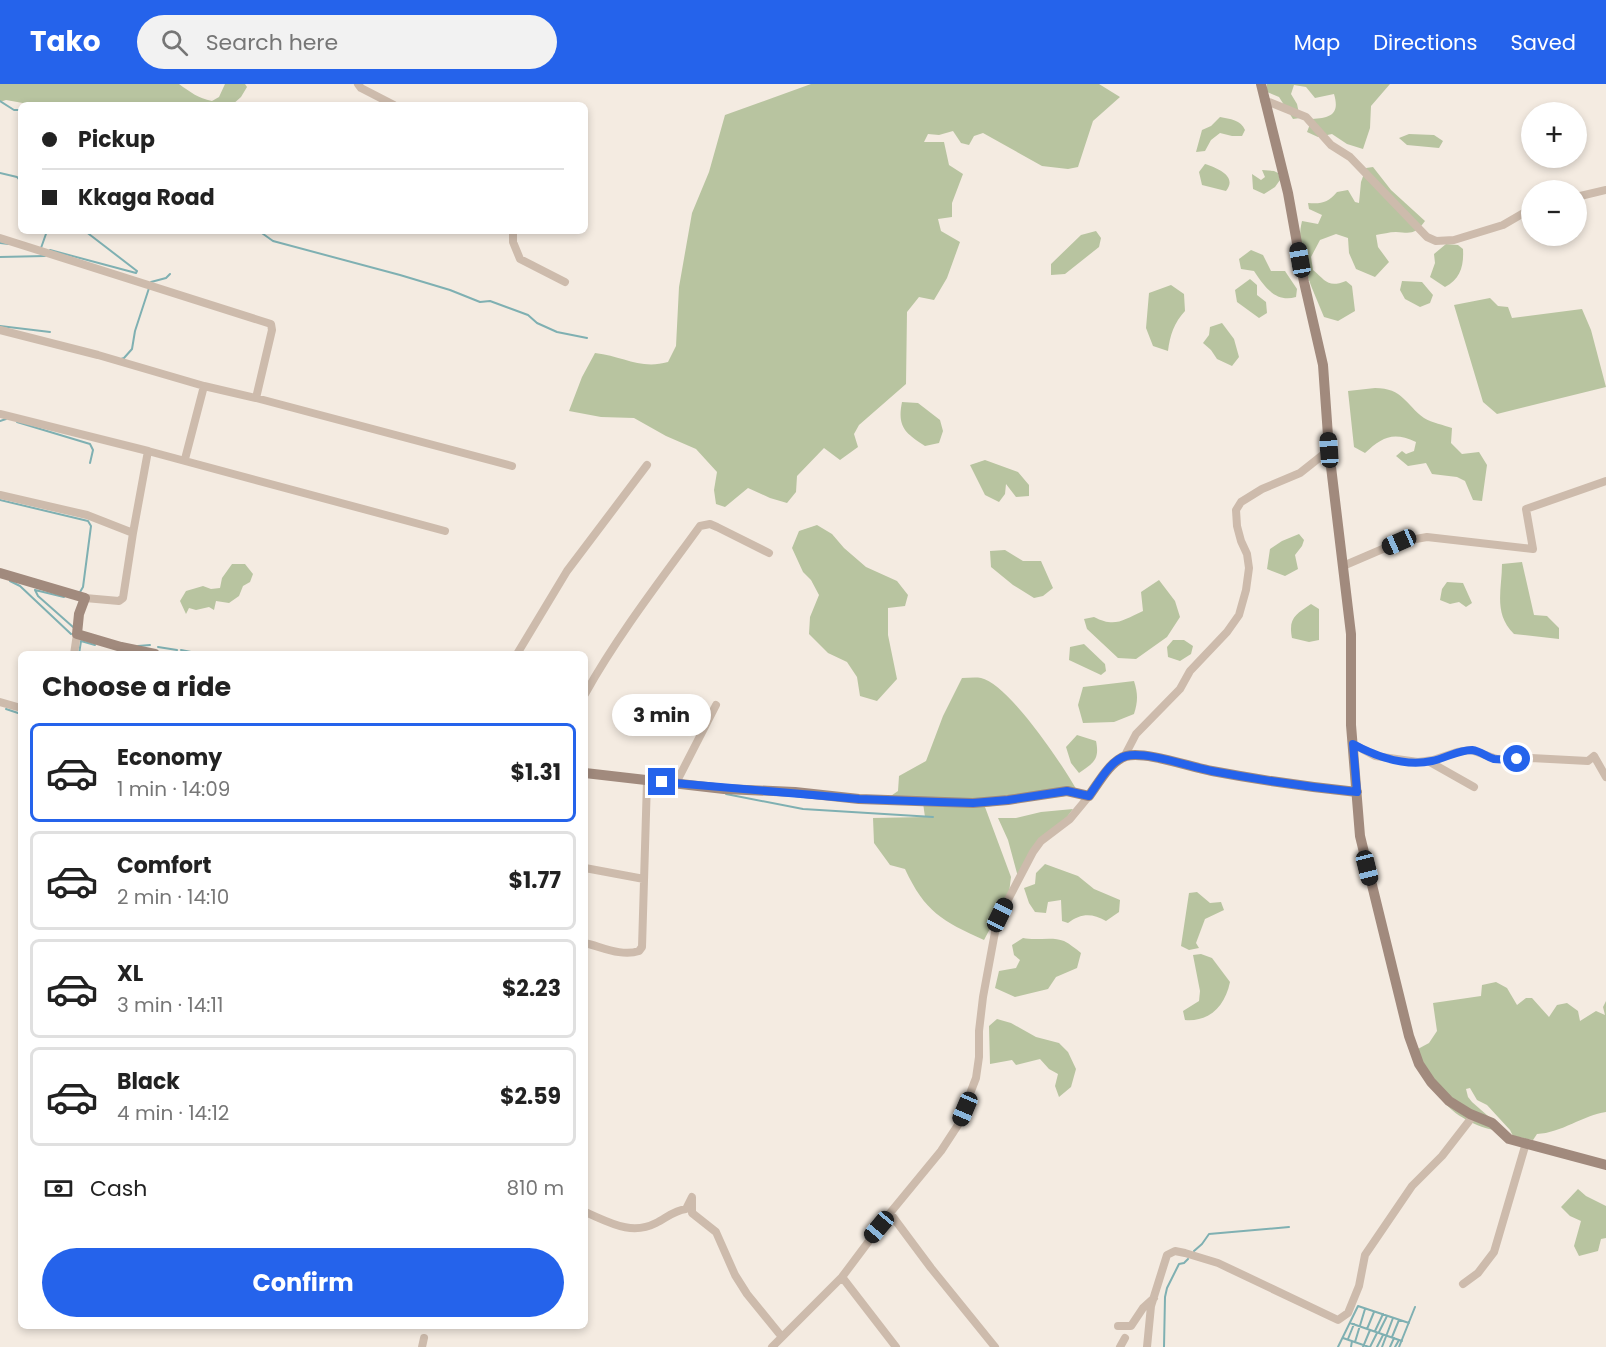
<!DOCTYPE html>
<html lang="en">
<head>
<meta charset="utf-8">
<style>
	:root { --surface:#fff; --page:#f2f2f2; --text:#222; --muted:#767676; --line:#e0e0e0; --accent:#2563eb }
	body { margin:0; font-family:Poppins,sans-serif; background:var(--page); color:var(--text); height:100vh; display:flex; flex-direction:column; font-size:22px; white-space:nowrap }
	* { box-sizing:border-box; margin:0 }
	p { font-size:20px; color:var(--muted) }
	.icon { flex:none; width:33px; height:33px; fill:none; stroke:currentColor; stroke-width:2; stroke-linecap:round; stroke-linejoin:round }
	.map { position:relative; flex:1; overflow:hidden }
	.drawer { position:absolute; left:18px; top:567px; width:570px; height:678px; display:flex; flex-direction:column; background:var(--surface); border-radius:9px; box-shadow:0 3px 9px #0003 }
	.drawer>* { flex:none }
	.hud { position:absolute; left:18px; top:18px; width:570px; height:132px; border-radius:9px; box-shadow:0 3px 9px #0003; display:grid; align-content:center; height:132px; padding:0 24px; background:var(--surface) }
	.fabs { position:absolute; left:1521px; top:18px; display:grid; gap:12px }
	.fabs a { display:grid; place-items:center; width:66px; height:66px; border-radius:50%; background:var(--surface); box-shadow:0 3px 9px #0003; font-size:30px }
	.end { position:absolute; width:27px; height:27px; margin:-14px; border:8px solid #2563eb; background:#fff; box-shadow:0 0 0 3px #fff }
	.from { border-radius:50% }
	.bubble { position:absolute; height:42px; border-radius:21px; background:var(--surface); box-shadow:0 3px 9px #0003; font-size:20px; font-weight:700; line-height:42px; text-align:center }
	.car { position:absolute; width:18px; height:36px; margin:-18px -9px; border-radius:8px; box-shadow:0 0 4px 2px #0007; background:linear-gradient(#222 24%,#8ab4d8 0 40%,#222 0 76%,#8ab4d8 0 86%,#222 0) }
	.hud b { display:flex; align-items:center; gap:21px; height:57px; font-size:22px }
	.hud b+b { border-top:2px solid var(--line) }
	.hud i { width:15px; height:15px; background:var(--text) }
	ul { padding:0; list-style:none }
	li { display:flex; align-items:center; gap:18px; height:99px; margin:0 12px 9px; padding:0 12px; border:3px solid var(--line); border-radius:9px }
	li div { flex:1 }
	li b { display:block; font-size:22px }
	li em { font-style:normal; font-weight:700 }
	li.active { border-color:var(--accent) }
	li>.icon { width:54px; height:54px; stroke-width:1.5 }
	h2 { padding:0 24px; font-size:27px; line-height:72px }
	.pay { display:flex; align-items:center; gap:15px; height:66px; padding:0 24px; font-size:22px }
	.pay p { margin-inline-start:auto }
	.primary-button { display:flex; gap:12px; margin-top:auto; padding:12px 24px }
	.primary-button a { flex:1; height:69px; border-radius:36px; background:var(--accent); color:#fff; font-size:24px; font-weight:700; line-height:69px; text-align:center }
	header { display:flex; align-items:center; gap:36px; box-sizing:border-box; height:84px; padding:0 30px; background:var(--accent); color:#fff }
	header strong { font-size:28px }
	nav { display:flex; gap:33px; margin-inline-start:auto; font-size:21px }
	.search { width:420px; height:54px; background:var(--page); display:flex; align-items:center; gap:15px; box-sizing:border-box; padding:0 21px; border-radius:33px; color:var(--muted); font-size:22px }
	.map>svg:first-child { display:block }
	.green { fill:#b8c4a0 }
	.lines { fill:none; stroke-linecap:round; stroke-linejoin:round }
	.stream { stroke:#7fb0b2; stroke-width:2 }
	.street { stroke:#cdbbac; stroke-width:8 }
	.secondary { stroke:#a18a7d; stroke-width:10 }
	.route { stroke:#2563eb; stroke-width:8 }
</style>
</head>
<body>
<header>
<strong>Tako</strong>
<div class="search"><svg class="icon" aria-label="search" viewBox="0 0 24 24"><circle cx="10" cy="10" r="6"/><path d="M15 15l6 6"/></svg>Search here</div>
<nav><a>Map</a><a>Directions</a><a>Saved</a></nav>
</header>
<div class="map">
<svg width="1606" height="1263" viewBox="0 0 1606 1263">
	<rect width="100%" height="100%" fill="#f4ebe1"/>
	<!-- green -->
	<path class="green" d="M 0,0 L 179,0 C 190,8 198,14 212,17 L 219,13 L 225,0 L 245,0 L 247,3 L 241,13 L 232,21 L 34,21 L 6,16 L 0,18 Z
		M 811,0 L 1099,0 L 1120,13 L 1093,37 L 1078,83 L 1068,85 L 1042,82 L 983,49 L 974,52 L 969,61 L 961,59 L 953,47 L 939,51 L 928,50 L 924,58 L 944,58 L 949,81 L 963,90 L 952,119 L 952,133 L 938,135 L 941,147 L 960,158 L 947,194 L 934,216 L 919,213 L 907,228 L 906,300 L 859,341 L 854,350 L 858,363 L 840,376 L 824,364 L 797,392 L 796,408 L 787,419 L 770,414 L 748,404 L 725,423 L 716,420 L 714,406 L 717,388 L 696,365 L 666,352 L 634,334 L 601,333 L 569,327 L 582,293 L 595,269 C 623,272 640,286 668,278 L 676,262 L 679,203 L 692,129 L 709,88 L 725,31 Z
		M 1267,0 L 1390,0 L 1371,22 L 1370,44 L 1363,65 L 1347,60 L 1332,50 L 1318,53 L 1307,48 L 1312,35 C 1331,34 1340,30 1334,10 L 1315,14 L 1306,3 L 1294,1 L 1291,10 L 1297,20 L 1300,34 L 1293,35 L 1279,13 L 1267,8 Z
		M 1220,33 C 1230,35 1241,36 1245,46 L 1242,52 L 1232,52 L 1220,49 L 1211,56 L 1205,67 L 1196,68 L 1202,46 L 1211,42 Z
		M 1409,50 L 1434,51 L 1443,57 L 1439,64 L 1407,61 L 1399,54 Z
		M 1205,80 C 1217,84 1238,92 1226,107 L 1202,101 L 1199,88 Z
		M 1373,83 L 1391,106 L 1425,137 C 1415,151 1411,149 1396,148 C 1389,148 1383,150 1376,151 L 1378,163 L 1389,178 L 1375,193 L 1356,185 L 1349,169 L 1348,154 L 1336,150 L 1320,156 L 1311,173 L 1313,186 C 1326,197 1328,204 1346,197 L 1352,202 L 1355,227 L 1338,237 L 1324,233 C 1312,203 1294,169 1302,137 L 1318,140 L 1322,131 L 1309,125 L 1308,119 C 1321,120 1328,119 1337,108 L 1348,106 L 1355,118 L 1359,119 L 1361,98 L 1366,84 Z
		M 1262,86 L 1274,87 L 1278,89 L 1280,96 L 1275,103 L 1264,110 L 1253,105 L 1252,90 L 1261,96 L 1265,93 Z
		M 1096,147 L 1101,154 L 1099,163 L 1065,190 L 1051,191 L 1051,180 L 1081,151 Z
		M 1446,160 L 1458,161 L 1463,165 C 1464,183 1460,195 1445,203 L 1430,193 L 1435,179 L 1434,170 Z
		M 1251,166 L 1263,171 L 1271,187 L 1285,187 L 1297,205 L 1296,213 C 1275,219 1264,202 1254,187 L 1241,185 L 1239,175 Z
		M 1250,195 L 1257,201 L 1257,211 L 1266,218 L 1267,229 L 1259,234 L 1237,218 L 1235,206 Z
		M 1402,197 L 1422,198 L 1433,211 L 1430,219 L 1420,223 L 1405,215 L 1400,206 Z
		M 1171,201 L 1184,210 L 1185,227 C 1174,239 1170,251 1168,267 L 1153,262 L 1146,244 L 1149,209 Z
		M 1490,214 L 1498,222 L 1508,223 L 1512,234 L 1582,225 L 1591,246 L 1606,303 L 1497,330 L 1483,318 L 1454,221 Z
		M 1222,239 L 1234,255 L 1239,273 L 1232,282 L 1217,275 L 1211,266 L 1203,259 L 1209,251 L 1210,243 Z
		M 1375,304 C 1403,304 1406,321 1424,334 C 1432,339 1444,341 1452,344 L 1451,359 L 1462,370 L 1479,368 L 1487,381 L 1482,417 L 1473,416 L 1465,397 L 1457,393 L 1432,390 L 1426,379 L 1408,382 L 1396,372 L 1402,367 L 1406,370 L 1414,367 L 1416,358 C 1393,347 1382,353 1365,369 L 1354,363 L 1348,307 Z
		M 902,318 L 918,319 L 940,336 L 943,347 L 939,359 L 925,362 C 905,349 897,343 902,318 Z
		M 985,376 L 1018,388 L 1029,401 L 1029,412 L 1016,413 L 1006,400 L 1005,410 L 999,418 L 985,411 L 970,381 Z
		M 817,441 L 832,450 L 844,464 L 866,483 L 897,497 L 908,511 L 905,522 L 888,524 L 888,551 L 897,595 L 877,617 L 860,612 L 857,593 L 847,578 L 828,569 L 809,550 L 810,533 L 819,511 L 811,496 L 803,488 L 792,464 L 799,447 Z
		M 1299,450 L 1304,456 L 1302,462 L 1295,471 L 1298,485 L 1285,492 L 1267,485 L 1270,465 L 1282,457 Z
		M 1005,466 L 1023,477 L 1041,477 L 1053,504 L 1043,512 L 1034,514 L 1013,501 L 991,483 L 990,467 Z
		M 1522,478 L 1534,531 L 1547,532 L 1559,544 L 1559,555 L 1514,550 C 1493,529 1502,506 1502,480 Z
		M 232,480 L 245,480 L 253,490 L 250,498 L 243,502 L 239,512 L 229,519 L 216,517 L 214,526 L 209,523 L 196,526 L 189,524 L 186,530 L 180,517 L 186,507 L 203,502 L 211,505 L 220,504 L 222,494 Z
		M 1159,496 L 1175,517 L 1180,533 L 1167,553 L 1136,575 L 1118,574 L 1087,545 L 1084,535 L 1094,533 C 1115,544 1123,536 1143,527 L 1141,508 Z
		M 1447,498 L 1463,499 L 1472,519 L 1466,523 L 1459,518 L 1450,520 L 1440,516 L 1442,505 Z
		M 1311,520 L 1319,525 L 1319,556 L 1309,558 L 1292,554 C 1288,534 1296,530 1311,520 Z
		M 1173,556 L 1184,556 L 1193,562 L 1191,570 L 1180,577 L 1168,573 L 1167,563 Z
		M 1084,560 L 1105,580 L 1106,587 L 1101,591 L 1069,576 L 1070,563 Z
		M 962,594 C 968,594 975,593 981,594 C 1008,599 1065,684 1079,710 L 985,723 L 1011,793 L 1009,809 L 984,856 C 942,837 925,828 905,785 L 890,781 L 874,759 L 873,734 L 925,733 L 923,719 L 885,716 L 898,707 L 899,692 L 926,677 L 943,632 Z
		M 1134,597 C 1138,610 1138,617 1134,630 L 1114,638 L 1083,639 L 1078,621 L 1083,603 Z
		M 1077,651 L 1096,657 C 1100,676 1093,679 1079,689 L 1071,679 L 1066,663 Z
		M 1073,725 L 1061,741 L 1046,752 L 1018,793 L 1008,756 L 998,734 L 1016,734 L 1041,728 Z
		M 1045,780 L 1078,792 L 1094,805 L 1120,816 L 1119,828 L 1106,837 C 1092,829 1081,829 1068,839 L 1062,837 L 1061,816 L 1048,818 L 1046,829 L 1035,828 L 1029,819 L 1024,804 L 1035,800 L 1036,789 Z
		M 1197,808 L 1210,819 L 1221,818 L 1224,826 L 1205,835 L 1196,859 L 1199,864 L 1189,866 L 1181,862 L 1189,809 Z
		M 1023,854 C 1037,857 1052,852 1064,857 C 1070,860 1076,865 1081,869 L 1077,884 L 1056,893 L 1048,905 L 1015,913 L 995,904 L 999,887 L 1016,884 L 1020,876 L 1014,871 L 1012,861 Z
		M 1201,870 L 1212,874 L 1230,898 C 1225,922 1210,938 1185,936 L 1183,927 L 1199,917 L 1200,907 L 1193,871 Z
		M 1496,898 L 1507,904 L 1517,921 L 1526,914 L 1532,914 L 1549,933 L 1557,921 L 1567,919 L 1578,927 L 1580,937 L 1596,927 L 1605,931 L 1603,923 L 1606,917 L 1606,1028 C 1584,1031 1561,1049 1537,1050 L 1533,1056 L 1513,1052 L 1510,1046 L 1487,1021 L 1477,1016 L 1470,1004 L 1466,1005 L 1468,1013 L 1472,1018 L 1504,1046 C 1488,1049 1456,1033 1446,1020 C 1434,1005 1426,983 1416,966 L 1429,959 L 1437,947 L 1433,919 L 1481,912 L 1482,901 Z
		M 997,935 L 1011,939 L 1036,953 L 1059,959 L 1068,968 L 1076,985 L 1071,1003 L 1059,1013 L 1055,1002 L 1058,990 L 1049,985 L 1040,975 L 1016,981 L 1012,976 L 990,980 L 989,942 Z
		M 1578,1105 L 1586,1112 L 1606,1122 L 1606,1154 L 1601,1155 L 1598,1167 L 1579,1172 L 1574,1162 L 1581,1137 L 1570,1132 L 1561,1123 Z"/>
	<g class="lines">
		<!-- stream -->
		<path class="stream" d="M 0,17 L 14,26 L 21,26
			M 0,89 L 17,93 L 21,98
			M 259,147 L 273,157 L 400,191 L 450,206 L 480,218 L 490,217 L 528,231 L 537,239 L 557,248 L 587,254
			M 0,159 L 9,160
			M 41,164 L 47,147
			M 50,166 L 136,189 L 137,187 L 85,147
			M 0,173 L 45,172
			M 0,242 L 50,248
			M 121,275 L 124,274 L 132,265 L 135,247 L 151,198 L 166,194 L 170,190
			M 0,337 L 6,335
			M 17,338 L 90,360 L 93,366 L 90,379
			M 0,416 L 88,437 L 91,442 L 83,503 L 80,508
			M 10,497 L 20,502 L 71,550
			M 35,506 L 38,512 L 73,543
			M 35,506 L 64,513
			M 138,562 L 150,561
			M 158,563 L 177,566
			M 181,566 L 201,570
			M 79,570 L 81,557 L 95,561
			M 6,625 L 21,630
			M 726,710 L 803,725 L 933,733
			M 1194,1167 L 1202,1160 L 1209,1150 L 1289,1143
			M 1350,1239 L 1402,1257
			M 1367,1245 L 1374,1228
			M 1375,1247 L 1383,1230
			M 1379,1248 L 1387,1232
			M 1392,1253 L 1399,1236
			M 1343,1254 L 1369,1263
			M 1348,1255 L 1354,1240
			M 1355,1258 L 1365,1225
			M 1164,1263 L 1165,1213 L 1167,1204 L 1179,1180 L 1184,1179 L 1188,1175
			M 1338,1263 L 1358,1222 L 1409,1239
			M 1351,1263 L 1352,1257
			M 1363,1263 L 1370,1246
			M 1370,1263 L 1377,1249
			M 1377,1263 L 1383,1251
			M 1382,1263 L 1393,1234
			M 1390,1263 L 1394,1254
			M 1395,1263 L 1399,1256
			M 1399,1263 L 1415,1223"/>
		<!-- street -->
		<path class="street" d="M 358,0 L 361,4 L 394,21
			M 1264,16 L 1306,33 L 1331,61 L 1350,73 L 1427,153 L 1436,157 L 1454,156 L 1503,141 L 1532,124
			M 1576,113 L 1606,106
			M 513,147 L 513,158 L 520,175 L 565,198
			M 0,154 L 271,240 L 272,246 L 256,314
			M 0,246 L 98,271 L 204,302 L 256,314 L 512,382
			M 0,330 L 148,367 L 133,449
			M 148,367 L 445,447
			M 185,375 L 204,302
			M 0,411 L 87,431 L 133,449 L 123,514 L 119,517 L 85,514
			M 1343,482 L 1399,458 L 1427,453 L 1533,465 L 1526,425 L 1606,397
			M 74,570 L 77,550
			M 517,570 L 567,487 L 647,381
			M 585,610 C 618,551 660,497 700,442 L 710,440 L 717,443 L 769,469
			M 0,618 L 21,624
			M 1353,660 L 1375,672 L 1418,678 L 1433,676 L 1457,668 L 1471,666 L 1497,675 L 1531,674 L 1588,677 L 1594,672 L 1606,693
			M 1124,673 L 1136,650 L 1180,605 L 1190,587 L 1227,548 L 1239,531 L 1246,506 L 1249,484 L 1247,470 L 1241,457 L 1237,442 L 1236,426 L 1241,418 L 1262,405 L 1300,389 L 1329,366
			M 1428,677 L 1474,703
			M 676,699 L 716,621
			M 585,784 L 644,795
			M 585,859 C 602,863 622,873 639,867 L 642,863 L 647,697
			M 585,1128 C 609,1138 631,1152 656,1139 C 666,1134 675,1126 686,1125 L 692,1113 L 692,1129 L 716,1148 L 735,1191 L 747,1210 L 782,1253
			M 890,1129 L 931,1184 L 995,1263
			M 842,1193 L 896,1263
			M 1463,1200 L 1478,1189 L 1494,1168 L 1526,1059
			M 1118,1242 L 1131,1242 L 1143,1224 L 1154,1214
			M 422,1263 L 424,1254
			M 772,1263 L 842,1193 L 890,1129 L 941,1067 L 958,1041 L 976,994 L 979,973 L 979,947 L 983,913 L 995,848 L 1000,831 L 1033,768 L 1041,757 L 1070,735 L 1089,712
			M 1120,1263 L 1125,1254
			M 1147,1263 L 1151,1222 L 1167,1171 L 1175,1167 L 1185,1169 L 1218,1179 L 1338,1236 L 1348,1229 L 1359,1202 L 1365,1171 L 1412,1102 L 1442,1072 L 1473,1032"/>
		<!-- secondary -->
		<path class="secondary" d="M 1261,0 L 1288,109 L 1304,198 L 1323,281 L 1329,366 L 1351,550 L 1351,641 L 1360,752 L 1409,952 L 1419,980 L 1431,998 L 1449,1017 L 1470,1030 L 1492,1039 L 1509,1055 L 1606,1081
			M 0,489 L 85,514 L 79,530 L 77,550 L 121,563 L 155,570
			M 585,689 L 724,705 L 795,708 L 859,715 L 973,719 L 1008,716 L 1067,707 L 1089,712 C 1098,700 1110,677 1126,672 C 1146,667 1190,683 1212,687 C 1260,696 1308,703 1357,708"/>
	</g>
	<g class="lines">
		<!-- route -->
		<path class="route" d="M 662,698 L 859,715 L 938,718 L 973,719 L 1008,716 L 1067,707 L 1089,712 C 1098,700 1110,676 1126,672 C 1147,667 1190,683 1212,687 C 1260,696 1308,703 1357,708 L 1353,660 C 1377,673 1404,683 1432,677 C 1446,674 1458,666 1472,666 C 1481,667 1486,673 1494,675 C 1501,676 1509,675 1517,675"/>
	</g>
</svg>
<div class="fabs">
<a>+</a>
<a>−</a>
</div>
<i class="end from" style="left:1517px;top:675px"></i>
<i class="end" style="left:662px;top:698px"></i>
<div class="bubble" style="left:612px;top:610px;width:99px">3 min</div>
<i class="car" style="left:1300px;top:176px;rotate:350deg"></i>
<i class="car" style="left:1329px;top:366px;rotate:356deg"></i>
<i class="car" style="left:1399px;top:458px;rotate:246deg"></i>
<i class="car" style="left:1367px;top:784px;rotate:166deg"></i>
<i class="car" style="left:1000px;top:831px;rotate:26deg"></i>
<i class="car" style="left:965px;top:1025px;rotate:203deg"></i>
<i class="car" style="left:879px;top:1143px;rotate:220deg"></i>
<div class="hud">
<b><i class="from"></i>Pickup</b>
<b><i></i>Kkaga Road</b>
</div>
<section class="drawer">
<h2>Choose a ride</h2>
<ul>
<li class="active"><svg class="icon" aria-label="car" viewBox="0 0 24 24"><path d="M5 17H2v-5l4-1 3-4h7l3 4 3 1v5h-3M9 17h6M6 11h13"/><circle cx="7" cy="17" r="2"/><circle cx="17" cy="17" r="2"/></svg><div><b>Economy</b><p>1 min · 14:09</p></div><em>$1.31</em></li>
<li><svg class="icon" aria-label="car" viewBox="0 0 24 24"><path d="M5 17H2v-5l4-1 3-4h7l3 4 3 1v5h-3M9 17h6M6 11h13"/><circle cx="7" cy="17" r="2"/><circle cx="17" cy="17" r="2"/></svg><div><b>Comfort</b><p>2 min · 14:10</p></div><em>$1.77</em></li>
<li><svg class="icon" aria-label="car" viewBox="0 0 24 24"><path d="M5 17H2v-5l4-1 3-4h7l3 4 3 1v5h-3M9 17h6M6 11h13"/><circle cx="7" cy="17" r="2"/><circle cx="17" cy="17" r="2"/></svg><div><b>XL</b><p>3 min · 14:11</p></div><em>$2.23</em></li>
<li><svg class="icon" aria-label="car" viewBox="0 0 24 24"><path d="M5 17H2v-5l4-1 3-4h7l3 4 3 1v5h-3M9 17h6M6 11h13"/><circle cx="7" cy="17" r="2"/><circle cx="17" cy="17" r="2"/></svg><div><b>Black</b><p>4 min · 14:12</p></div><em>$2.59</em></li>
</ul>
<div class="pay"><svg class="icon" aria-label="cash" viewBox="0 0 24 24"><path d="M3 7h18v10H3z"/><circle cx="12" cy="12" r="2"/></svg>Cash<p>810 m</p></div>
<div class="primary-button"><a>Confirm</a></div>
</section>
</div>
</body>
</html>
